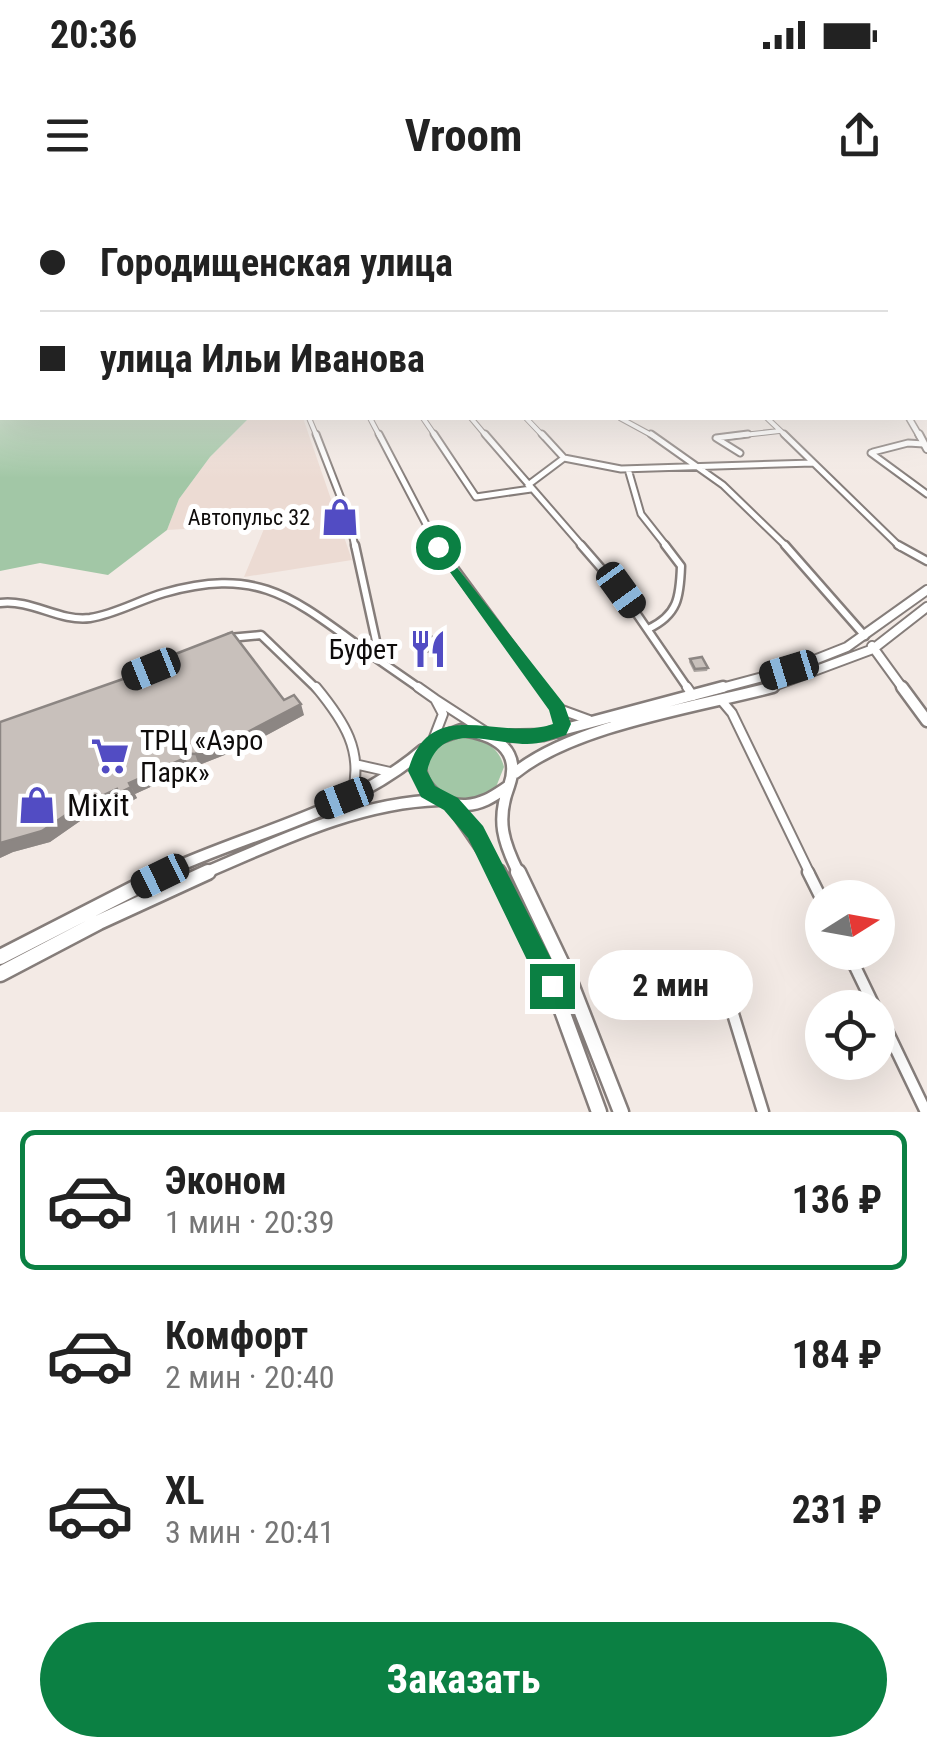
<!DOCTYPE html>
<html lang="ru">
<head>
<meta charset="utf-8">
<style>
	:root { --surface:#fff; --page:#f6f6f6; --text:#222; --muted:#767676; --line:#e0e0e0; --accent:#0b8043 }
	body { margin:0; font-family:"Roboto Condensed",sans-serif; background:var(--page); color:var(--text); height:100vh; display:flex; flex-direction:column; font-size:38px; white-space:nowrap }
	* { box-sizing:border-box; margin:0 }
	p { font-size:32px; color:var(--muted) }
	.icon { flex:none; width:55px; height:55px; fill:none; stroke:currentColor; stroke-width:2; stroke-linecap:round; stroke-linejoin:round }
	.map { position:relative; height:912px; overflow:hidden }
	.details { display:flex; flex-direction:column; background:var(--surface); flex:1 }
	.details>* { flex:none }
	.hud { position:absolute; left:0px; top:0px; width:928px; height:220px; box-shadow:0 10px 40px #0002; display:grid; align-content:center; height:220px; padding:0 40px; background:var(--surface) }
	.needle { width:65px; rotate:79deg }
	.fabs { position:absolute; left:805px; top:680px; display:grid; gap:20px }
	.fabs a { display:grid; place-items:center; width:90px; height:90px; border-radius:50%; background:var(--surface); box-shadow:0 10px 40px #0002; font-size:50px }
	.end { position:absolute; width:45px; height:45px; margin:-22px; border:12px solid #0b8043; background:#fff; box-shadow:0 0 0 5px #fff }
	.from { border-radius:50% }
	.bubble { position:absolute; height:70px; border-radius:35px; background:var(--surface); box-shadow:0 10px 40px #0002; font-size:32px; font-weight:700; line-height:70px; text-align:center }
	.car { position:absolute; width:30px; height:60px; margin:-30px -15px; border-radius:12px; box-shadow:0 0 8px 2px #0007; background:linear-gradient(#222 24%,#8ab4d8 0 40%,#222 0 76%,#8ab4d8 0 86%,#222 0) }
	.hud b { display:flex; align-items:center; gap:35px; height:95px; font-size:38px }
	.hud b+b { border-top:2px solid var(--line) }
	.hud i { width:25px; height:25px; background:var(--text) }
	ul { padding:18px 0 0; list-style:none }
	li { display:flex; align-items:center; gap:30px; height:140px; margin:0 20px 15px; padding:0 20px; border:5px solid transparent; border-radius:15px }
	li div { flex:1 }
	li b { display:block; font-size:38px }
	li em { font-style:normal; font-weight:700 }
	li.current { border-color:var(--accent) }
	li>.icon { width:90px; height:90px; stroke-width:1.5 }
	.button { display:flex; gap:20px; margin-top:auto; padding:20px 40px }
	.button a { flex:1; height:115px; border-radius:60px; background:var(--accent); color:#fff; font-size:40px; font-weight:700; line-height:115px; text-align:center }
	.status { display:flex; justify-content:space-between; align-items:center; height:70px; padding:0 50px; background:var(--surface); direction:ltr }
	.status svg { height:28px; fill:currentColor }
	header { display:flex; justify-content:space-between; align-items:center; height:130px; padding:0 40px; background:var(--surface); font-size:45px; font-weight:700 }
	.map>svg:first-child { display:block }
	.built { fill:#ecdbd3 }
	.green { fill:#a2c7a6 }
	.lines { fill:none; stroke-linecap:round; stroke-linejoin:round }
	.street-far4-casing { stroke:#857d7a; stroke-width:6 }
	.street-far3-casing { stroke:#857d7a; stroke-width:9 }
	.street-far2-casing { stroke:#857d7a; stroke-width:11 }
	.street-far1-casing { stroke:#857d7a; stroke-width:12 }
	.street-casing { stroke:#857d7a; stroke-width:15 }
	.primary-far4-casing { stroke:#857d7a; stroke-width:8 }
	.primary-far3-casing { stroke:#857d7a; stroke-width:10 }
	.primary-far2-casing { stroke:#857d7a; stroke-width:12 }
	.primary-far1-casing { stroke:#857d7a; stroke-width:15 }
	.primary-casing { stroke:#857d7a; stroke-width:19 }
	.street-far4 { stroke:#fff; stroke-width:4 }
	.street-far3 { stroke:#fff; stroke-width:5 }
	.street-far2 { stroke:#fff; stroke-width:6 }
	.street-far1 { stroke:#fff; stroke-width:8 }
	.street { stroke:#fff; stroke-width:10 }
	.primary-far4 { stroke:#fff; stroke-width:5 }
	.primary-far3 { stroke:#fff; stroke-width:6 }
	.primary-far2 { stroke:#fff; stroke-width:8 }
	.primary-far1 { stroke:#fff; stroke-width:10 }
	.primary { stroke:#fff; stroke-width:14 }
	.wall { fill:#aca5a1 }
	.shaded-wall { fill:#8c8683 }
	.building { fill:#c8c0bb; stroke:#8c8683; stroke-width:2.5 }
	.route { fill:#0b8043 }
	.labels { text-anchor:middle; stroke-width:10; stroke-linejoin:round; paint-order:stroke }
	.far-poi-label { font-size:22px; fill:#0f0c0b; stroke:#fff; text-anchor:end }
	.poi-label { font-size:28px; fill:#0f0c0b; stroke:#fff; text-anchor:end }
	.near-poi-label { font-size:32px; fill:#0f0c0b; stroke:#fff; text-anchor:start }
</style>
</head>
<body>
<div class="status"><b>20:36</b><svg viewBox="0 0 49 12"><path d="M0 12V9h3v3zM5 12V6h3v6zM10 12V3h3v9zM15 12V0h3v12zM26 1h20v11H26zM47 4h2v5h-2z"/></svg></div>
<header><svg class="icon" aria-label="menu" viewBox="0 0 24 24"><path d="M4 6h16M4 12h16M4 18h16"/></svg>Vroom<svg class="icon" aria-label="share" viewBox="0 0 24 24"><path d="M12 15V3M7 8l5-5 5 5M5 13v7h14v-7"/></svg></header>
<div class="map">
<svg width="927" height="912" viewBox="0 0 927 912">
	<rect width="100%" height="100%" fill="#f3eae5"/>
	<!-- built -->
	<path class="built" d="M 249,218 L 303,218 L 352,360 L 244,377 L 266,324 L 167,330 L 179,299 L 210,257 Z"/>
	<!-- green -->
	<path class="green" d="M 0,150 L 2,218 L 249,218 L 210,257 L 179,299 L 167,330 L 108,375 L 40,363 L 0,371 Z
		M 462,537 C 483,539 499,546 504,567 L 496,587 C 440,627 389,549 462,537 Z"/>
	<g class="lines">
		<!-- street-far4 casing -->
		<g class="street-far4-casing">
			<path id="street-far4" d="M 309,218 L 317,237
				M 370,218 L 380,237
				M 423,218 L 436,237
				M 471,218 L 487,237
				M 526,218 L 544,237
				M 620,218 L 655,237
				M 767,218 L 787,237
				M 725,237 L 779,231"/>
		</g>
		<!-- street-far3 casing -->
		<g class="street-far3-casing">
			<path id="street-far3" d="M 316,234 L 349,319 L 355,347
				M 379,234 L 438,347
				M 434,234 L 476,297 L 531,289
				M 485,234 L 583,347
				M 542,234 L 564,258
				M 651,234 L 723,285 L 787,347
				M 784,234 L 900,347
				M 873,252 L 908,243 L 924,244
				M 740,253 L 716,238 L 748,234
				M 871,253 L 927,294
				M 564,258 L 621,269 L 813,263
				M 628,269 L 641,314 L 667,347
				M 528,285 L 564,258"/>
		</g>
		<!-- street-far2 casing -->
		<g class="street-far2-casing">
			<path id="street-far2" d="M 355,345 L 378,450 L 373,456 L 422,490
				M 437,345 L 544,490
				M 581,345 L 621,391 L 689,490
				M 785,345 L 865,436
				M 898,345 L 927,361
				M 0,403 C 32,399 59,422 90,418 C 116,414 139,400 164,393 C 263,365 296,401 373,456
				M 648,429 C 678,415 680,397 681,366 L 665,345
				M 229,438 L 261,435 L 318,490"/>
		</g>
		<!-- street-far1 casing -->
		<g class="street-far1-casing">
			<path id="street-far1" d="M 316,487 C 344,521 364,551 352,595
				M 418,487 L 435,499
				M 542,487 L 558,509 L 560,529
				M 687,487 L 693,496
				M 721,500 L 732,513 L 810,674
				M 559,509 L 589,520
				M 433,540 L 443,514 L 435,499 L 486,532
				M 359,565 L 390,572"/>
		</g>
		<!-- street casing -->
		<g class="street-casing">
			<path id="street" d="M 808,672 L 822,700
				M 848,752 L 875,808
				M 723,781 L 763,912
				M 878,812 L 926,912"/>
		</g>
		<!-- primary-far4 casing -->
		<g class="primary-far4-casing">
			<path id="primary-far4" d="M 909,218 L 920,237"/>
		</g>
		<!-- primary-far3 casing -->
		<g class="primary-far3-casing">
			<path id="primary-far3" d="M 919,234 L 927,249"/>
		</g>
		<!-- primary-far2 casing -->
		<g class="primary-far2-casing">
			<path id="primary-far2" d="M 872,446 L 904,490
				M 714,490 L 789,470 L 847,447 L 927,390
				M 763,490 L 873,449 L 927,407"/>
		</g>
		<!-- primary-far1 casing -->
		<g class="primary-far1-casing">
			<path id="primary-far1" d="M 902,487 L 927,521
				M 461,530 C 494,534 522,549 509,586 C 495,595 484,604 466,605 C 434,607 402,568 432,543 C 439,536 452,534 461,530 Z
				M 491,536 L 543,535 L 723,487
				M 515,573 C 574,525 697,507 773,487
				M 509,586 C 496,620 503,642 519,674
				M 451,604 L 499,674
				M 161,674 C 247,633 349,614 423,550
				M 202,674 C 278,642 355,603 439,600"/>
		</g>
		<!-- primary casing -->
		<g class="primary-casing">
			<path id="primary" d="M 498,672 L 553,786 L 599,912
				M 518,672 L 569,779 L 621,912
				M 0,757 L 166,672
				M 0,774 L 99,722 L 208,672"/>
		</g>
		<!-- street-far4 -->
		<use href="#street-far4" class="street-far4"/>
		<!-- street-far3 -->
		<use href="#street-far3" class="street-far3"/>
		<!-- street-far2 -->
		<use href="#street-far2" class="street-far2"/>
		<!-- street-far1 -->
		<use href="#street-far1" class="street-far1"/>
		<!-- street -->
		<use href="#street" class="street"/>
		<!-- primary-far4 -->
		<use href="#primary-far4" class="primary-far4"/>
		<!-- primary-far3 -->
		<use href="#primary-far3" class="primary-far3"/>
		<!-- primary-far2 -->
		<use href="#primary-far2" class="primary-far2"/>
		<!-- primary-far1 -->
		<use href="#primary-far1" class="primary-far1"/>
		<!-- primary -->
		<use href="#primary" class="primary"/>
	</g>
	<!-- wall -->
	<path class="wall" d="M 415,440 L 435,448 L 435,452 L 418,454 Z
		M 690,459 L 708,468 L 707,471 L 694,472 L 689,462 Z
		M 284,500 L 304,515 L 245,547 L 199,565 L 188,564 L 190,569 L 135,594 L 137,598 L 125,605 L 122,601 L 83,619 L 50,642 L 13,652 L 0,658 L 0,522 Z"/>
	<!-- shaded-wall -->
	<path class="shaded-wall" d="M 301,504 L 304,515 L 245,547 L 199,565 L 195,554 Z
		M 185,558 L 190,569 L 135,594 L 129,583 Z
		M 131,587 L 137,598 L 125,605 L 122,601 L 83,619 L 50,642 L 13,652 L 0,658 L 0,643 L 117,589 Z"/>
	<!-- building -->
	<path class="building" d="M 232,432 L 284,500 L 294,495 L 301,504 L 242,535 L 195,554 L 180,553 L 185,558 L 129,583 L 131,587 L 119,593 L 117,589 L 76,608 L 42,631 L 0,643 L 0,522 L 123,479 L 145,471 L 143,467 L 147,465 Z
		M 432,437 L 435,448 L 418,451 L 415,440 Z
		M 702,457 L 708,468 L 695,469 L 690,459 Z"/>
	<!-- sky -->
	<linearGradient id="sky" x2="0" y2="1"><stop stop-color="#72abd3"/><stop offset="0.54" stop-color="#faf6f3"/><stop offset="1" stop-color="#faf6f3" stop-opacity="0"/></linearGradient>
	<rect width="927" height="278" fill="url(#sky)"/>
	<!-- route -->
	<path class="route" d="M 438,343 L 564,504 L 571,524 L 566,535 C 554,539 540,544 527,544 C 489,544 440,519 427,571 L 435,586 L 458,598 L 483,626 L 565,786 L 561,795 L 552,799 L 544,795 L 468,638 L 444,610 L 421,597 L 408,571 C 430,492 500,543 553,524 L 549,510 L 432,347 Z"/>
	<!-- icons -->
	<defs>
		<g id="shop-bare" transform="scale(3)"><path d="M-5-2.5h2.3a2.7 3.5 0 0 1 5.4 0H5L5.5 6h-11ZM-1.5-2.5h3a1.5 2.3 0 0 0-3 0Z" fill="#524cc3" stroke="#fff" stroke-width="2.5" paint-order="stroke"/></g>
		<g id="restaurant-bare" transform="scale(3)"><path d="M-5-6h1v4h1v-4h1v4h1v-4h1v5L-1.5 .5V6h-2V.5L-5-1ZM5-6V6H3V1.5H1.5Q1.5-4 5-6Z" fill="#524cc3" stroke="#fff" stroke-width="2.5" paint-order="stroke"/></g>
		<g id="supermarket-bare" transform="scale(3)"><path d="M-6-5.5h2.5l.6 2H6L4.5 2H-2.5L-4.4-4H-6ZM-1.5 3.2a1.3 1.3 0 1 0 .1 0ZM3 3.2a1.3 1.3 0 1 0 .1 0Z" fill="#524cc3" stroke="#fff" stroke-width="2.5" paint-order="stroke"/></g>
	</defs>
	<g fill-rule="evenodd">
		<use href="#shop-bare" x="340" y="317"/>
		<use href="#restaurant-bare" x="428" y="449"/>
		<use href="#supermarket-bare" x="110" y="556"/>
		<use href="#shop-bare" x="37" y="605"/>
	</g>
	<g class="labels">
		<!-- far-poi labels -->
		<g class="far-poi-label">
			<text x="310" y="325">Автопульс 32</text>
		</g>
		<!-- poi labels -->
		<g class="poi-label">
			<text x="398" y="459">Буфет</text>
			<text x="140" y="550" text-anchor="start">ТРЦ «Аэро<tspan x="140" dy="32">Парк»</tspan></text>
		</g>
		<!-- near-poi labels -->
		<g class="near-poi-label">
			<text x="67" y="616">Mixit</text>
		</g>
	</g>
</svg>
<div class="fabs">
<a><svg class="needle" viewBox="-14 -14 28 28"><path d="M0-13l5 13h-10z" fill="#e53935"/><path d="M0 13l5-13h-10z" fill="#767676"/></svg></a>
<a><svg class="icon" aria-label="locate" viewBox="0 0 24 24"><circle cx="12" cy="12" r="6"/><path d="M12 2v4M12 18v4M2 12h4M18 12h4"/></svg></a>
</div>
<i class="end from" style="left:438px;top:347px"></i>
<i class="end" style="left:552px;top:786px"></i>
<div class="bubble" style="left:588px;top:750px;width:165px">2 мин</div>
<i class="car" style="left:621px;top:390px;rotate:144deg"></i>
<i class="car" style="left:151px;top:469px;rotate:248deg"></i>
<i class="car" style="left:789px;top:470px;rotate:253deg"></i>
<i class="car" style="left:344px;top:598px;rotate:249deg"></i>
<i class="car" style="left:160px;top:676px;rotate:244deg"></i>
<div class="hud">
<b><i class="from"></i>Городищенская улица</b>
<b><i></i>улица Ильи Иванова</b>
</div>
</div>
<section class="details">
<ul>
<li class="current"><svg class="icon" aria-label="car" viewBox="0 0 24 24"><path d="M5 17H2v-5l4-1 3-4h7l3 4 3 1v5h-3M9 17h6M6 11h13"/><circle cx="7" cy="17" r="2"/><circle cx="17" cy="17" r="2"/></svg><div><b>Эконом</b><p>1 мин · 20:39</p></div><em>136 ₽</em></li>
<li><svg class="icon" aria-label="car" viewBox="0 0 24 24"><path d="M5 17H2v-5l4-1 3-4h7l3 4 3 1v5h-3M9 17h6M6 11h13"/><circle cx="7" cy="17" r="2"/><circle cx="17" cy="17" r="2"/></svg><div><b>Комфорт</b><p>2 мин · 20:40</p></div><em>184 ₽</em></li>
<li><svg class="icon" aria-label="car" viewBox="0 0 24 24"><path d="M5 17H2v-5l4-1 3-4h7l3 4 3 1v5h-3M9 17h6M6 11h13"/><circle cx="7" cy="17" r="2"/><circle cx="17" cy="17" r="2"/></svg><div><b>XL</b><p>3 мин · 20:41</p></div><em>231 ₽</em></li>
</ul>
<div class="button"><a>Заказать</a></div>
</section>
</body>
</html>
